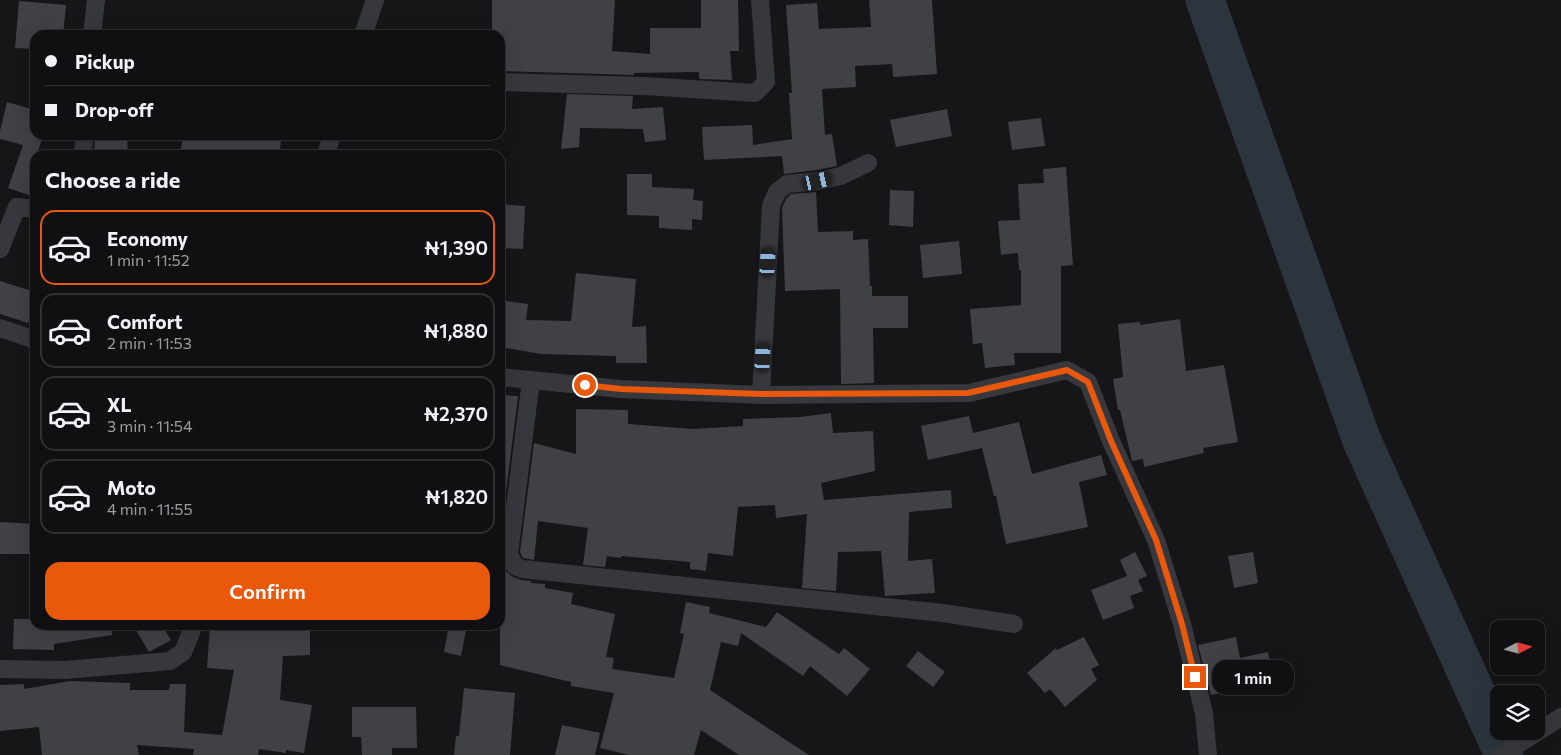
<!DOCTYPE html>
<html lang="en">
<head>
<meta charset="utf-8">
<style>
	:root { --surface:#101012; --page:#1e1e20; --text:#f1f3f6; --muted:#9c9d9f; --line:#303032; --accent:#ea580c }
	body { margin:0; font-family:Commissioner,sans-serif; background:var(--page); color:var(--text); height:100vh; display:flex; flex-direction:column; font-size:19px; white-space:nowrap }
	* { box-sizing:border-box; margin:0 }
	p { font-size:16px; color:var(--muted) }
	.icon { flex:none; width:28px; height:28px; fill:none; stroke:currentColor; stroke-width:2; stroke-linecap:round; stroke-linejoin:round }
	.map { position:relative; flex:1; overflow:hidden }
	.sheet { position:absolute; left:30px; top:150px; width:475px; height:480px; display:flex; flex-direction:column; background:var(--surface); border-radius:15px; box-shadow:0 5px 20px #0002,0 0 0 1px var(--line) }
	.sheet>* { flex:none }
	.top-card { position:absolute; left:30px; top:30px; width:475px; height:110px; border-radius:15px; box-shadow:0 5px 20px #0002,0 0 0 1px var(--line); display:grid; align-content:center; height:110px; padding:0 15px; background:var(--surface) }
	.needle { width:32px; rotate:84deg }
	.buttons { position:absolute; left:1490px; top:620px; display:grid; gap:10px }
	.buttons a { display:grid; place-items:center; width:55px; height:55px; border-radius:10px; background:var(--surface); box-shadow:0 5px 20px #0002,0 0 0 1px var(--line); font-size:25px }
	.end { position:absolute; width:22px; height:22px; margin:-11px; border:6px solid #ea580c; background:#fff; box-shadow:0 0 0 2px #fff }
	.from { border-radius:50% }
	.bubble { position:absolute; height:35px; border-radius:15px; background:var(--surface); box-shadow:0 5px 20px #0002,0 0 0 1px var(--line); font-size:16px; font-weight:600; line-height:35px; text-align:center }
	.car { position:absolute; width:15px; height:30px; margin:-15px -8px; border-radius:6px; box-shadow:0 0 4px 1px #0007; background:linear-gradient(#222 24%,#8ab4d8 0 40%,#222 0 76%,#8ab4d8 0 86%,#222 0) }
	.top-card b { display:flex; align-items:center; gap:18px; height:48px; font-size:19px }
	.top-card b+b { border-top:1px solid var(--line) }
	.top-card i { width:12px; height:12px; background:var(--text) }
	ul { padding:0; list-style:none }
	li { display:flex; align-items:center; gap:15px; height:75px; margin:0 10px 8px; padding:0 5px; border:2px solid var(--line); border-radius:15px }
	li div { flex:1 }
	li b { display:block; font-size:19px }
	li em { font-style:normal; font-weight:600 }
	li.active { border-color:var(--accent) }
	li>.icon { width:45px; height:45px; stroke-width:1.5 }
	h2 { padding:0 15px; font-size:22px; line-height:60px }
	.button { display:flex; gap:10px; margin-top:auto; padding:10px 15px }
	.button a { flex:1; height:58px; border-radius:15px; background:var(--accent); color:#fff; font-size:20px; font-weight:600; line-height:58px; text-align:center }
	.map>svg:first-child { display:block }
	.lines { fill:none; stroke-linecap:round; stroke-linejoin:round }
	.river { stroke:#2c343d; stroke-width:39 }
	.building { fill:#404145 }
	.street { stroke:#37383d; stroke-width:18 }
	.route { stroke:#ea580c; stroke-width:6 }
</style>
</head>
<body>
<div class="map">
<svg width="1561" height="755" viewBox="0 0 1561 755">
	<rect width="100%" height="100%" fill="#161618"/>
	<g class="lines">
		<!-- river -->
		<path class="river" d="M 1205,0 L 1362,441 L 1504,755"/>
	</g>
	<!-- building -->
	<path class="building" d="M 492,0 L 615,0 L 612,51 L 650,54 L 650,28 L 701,28 L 701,0 L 738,0 L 739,51 L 730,51 L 732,80 L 699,79 L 699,72 L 634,73 L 634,75 L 500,71 L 500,35 L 492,35 Z
		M 869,0 L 932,0 L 937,74 L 893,77 L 892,64 L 855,66 L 856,87 L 822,89 L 825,135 L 832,134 L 837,166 L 817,170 L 784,174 L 782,156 L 704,160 L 702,127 L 752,125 L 753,145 L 792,139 L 789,93 L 792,93 L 786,5 L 817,3 L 819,29 L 871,27 Z
		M 19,1 L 66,5 L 63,35 L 35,35 L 35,49 L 15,48 Z
		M 567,94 L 633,96 L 632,109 L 663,107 L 666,140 L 645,142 L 643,129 L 580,128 L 579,147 L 561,149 Z
		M 7,102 L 35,110 L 35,135 L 43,135 L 37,155 L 35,155 L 35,197 L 8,188 L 23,145 L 0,139 L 0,131 Z
		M 947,109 L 952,136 L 896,147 L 890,120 Z
		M 1041,118 L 1045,146 L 1012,150 L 1008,122 Z
		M 95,135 L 127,135 L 128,155 L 94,155 Z
		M 183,135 L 282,135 L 279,155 L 180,155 Z
		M 1066,167 L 1073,265 L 1061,266 L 1061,353 L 1014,353 L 1015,365 L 985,368 L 982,343 L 973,344 L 970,309 L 1021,305 L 1021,270 L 1019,270 L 1018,253 L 1001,255 L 998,221 L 1020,220 L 1018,184 L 1044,183 L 1043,169 Z
		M 627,174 L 652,174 L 652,187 L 694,189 L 693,200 L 703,201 L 702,220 L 692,219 L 692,230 L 659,228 L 659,216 L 627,215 Z
		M 890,190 L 914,191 L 913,227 L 889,225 Z
		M 816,192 L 818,232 L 853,231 L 853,240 L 868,239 L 870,286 L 872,286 L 872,296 L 908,296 L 908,328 L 873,328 L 874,383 L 841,384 L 840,289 L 785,291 L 782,208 L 786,199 L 791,194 Z
		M 500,204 L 525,206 L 523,249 L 500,248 Z
		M 959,241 L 962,274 L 923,278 L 920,245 Z
		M 576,273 L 636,279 L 632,327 L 646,326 L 647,363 L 616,363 L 616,356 L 541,354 L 500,347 L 500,300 L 528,304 L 526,320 L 571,321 Z
		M 0,281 L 35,292 L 35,300 L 28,323 L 0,314 Z
		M 1180,319 L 1186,371 L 1224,365 L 1238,442 L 1203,448 L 1204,453 L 1144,467 L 1143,459 L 1132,461 L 1120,410 L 1118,410 L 1113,379 L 1123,377 L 1118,324 L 1140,322 L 1140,325 Z
		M 500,395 L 518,396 L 500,540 Z
		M 576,409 L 628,410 L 628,424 L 693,429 L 743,426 L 743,419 L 800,417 L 831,413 L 833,433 L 873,431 L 875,471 L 821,483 L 824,500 L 951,490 L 952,508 L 909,512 L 908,561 L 932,559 L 935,593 L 885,596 L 881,551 L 838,552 L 836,591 L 802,588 L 807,514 L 776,518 L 775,505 L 738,507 L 733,556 L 708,553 L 706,571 L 690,569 L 690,562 L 621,556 L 621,558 L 607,556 L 605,567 L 583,565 L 588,528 L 538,521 L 534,560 L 523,558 L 520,552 L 534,443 L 576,454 Z
		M 969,416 L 973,433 L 1019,422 L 1032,474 L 1101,455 L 1107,475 L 1079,482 L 1088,527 L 1006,544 L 996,496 L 994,496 L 982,448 L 928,460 L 921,426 Z
		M 0,522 L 35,524 L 35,554 L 0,554 Z
		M 1135,552 L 1147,576 L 1138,580 L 1143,591 L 1130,596 L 1134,608 L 1103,620 L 1091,590 L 1127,576 L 1120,560 Z
		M 1253,552 L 1258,583 L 1234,588 L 1228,556 Z
		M 500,560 L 506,571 L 511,576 L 521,580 L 531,581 L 531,583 L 545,584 L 545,588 L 573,593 L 571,604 L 615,614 L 606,657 L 614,658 L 612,669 L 674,678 L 684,634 L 680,633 L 686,602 L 710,607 L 709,613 L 766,627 L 777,612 L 839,654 L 844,648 L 870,669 L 847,696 L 810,666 L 803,676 L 741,633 L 738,646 L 721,642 L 710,690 L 809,755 L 739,755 L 701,730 L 694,755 L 629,755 L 600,748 L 614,693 L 571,686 L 571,682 L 500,665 Z
		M 14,619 L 35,619 L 35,625 L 111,625 L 112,635 L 54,644 L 54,650 L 13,649 Z
		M 133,625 L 162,625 L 171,640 L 149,652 Z
		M 210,625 L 310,626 L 310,655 L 283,656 L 280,700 L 312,705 L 304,753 L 286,750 L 286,753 L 259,749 L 258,755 L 193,755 L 194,749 L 137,745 L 139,755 L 42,755 L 39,727 L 0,731 L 0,685 L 24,684 L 24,689 L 70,681 L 130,683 L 130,690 L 169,690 L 170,684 L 186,684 L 184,732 L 222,735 L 234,670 L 207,668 Z
		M 449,625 L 467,625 L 461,656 L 444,652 Z
		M 1084,637 L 1099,665 L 1091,669 L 1097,680 L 1065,707 L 1050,689 L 1045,693 L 1027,673 L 1056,648 L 1057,650 Z
		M 1236,637 L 1240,658 L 1268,652 L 1274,683 L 1211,695 L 1198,645 Z
		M 918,651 L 945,672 L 933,687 L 906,666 Z
		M 464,688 L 515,693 L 510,755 L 454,755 L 456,736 L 459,736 Z
		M 352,707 L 416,707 L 417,748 L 392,748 L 392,755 L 362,755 L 361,737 L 352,737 Z
		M 562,725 L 600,733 L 595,755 L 555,755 Z"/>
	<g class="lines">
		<!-- street -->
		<path class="street" d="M 92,35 L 96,0
			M 363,35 L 375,0
			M 500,82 L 645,86 L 755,93 L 766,82 L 760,0
			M 83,155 L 84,135
			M 326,155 L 332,135
			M 0,249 L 17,207 L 35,209
			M 0,328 L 35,340
			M 500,377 L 621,389 L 761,395 L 969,393 L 1067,370 L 1088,382 L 1111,441 L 1156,540 L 1182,624 L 1204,713 L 1208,755
			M 531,380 L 509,554 L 515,566 L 522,569 L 943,613 L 1014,624
			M 761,395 L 771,206 L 777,192 L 787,184 L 818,181 L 841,176 L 868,163
			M 0,669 L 65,670 L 170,661 L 183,652 L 194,625
			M 1501,755 L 1561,717"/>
	</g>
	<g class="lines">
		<!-- route -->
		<path class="route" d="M 585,385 L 621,389 L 761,394 L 968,393 L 1067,370 L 1088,382 L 1111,441 L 1156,540 L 1182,624 L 1195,677"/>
	</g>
</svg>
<div class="buttons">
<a><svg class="needle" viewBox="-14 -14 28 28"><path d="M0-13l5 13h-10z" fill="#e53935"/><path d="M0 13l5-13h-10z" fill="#9c9d9f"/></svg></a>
<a><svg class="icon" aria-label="layers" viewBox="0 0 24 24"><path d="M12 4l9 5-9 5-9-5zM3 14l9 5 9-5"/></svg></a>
</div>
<i class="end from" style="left:585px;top:385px"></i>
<i class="end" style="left:1195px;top:677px"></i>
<div class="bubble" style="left:1212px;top:660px;width:82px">1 min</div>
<i class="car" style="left:818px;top:181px;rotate:77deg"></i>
<i class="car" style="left:768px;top:262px;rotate:3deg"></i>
<i class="car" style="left:763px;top:357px;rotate:3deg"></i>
<div class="top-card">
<b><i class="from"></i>Pickup</b>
<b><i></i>Drop-off</b>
</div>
<section class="sheet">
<h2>Choose a ride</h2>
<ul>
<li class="active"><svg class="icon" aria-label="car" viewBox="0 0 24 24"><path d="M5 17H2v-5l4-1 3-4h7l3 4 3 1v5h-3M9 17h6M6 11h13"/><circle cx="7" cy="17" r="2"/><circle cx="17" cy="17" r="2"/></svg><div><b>Economy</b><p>1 min · 11:52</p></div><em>₦1,390</em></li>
<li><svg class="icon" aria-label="car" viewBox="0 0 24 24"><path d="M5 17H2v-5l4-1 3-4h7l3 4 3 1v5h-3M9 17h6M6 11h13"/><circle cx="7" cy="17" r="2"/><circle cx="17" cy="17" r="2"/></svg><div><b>Comfort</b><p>2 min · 11:53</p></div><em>₦1,880</em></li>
<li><svg class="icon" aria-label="car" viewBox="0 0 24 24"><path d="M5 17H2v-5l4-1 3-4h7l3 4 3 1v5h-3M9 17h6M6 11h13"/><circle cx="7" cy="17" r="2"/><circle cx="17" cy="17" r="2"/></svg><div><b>XL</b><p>3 min · 11:54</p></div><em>₦2,370</em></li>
<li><svg class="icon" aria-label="car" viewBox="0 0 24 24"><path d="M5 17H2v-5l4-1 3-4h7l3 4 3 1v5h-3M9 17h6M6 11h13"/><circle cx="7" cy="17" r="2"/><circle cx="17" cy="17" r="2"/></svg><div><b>Moto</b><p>4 min · 11:55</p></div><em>₦1,820</em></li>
</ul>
<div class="button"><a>Confirm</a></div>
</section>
</div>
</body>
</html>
